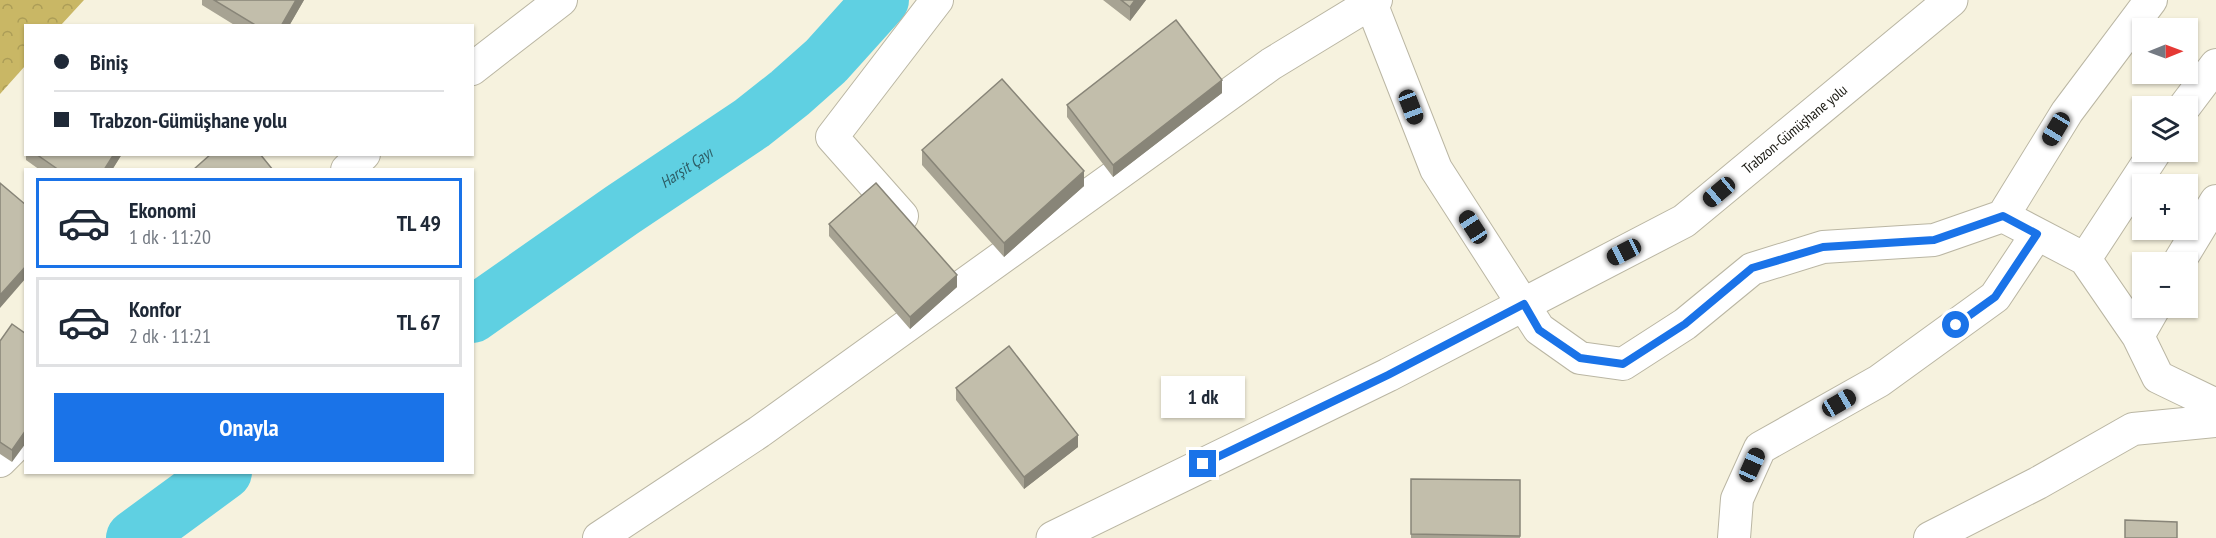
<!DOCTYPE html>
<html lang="tr">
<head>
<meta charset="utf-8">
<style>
	:root { --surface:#fff; --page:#f6f6f7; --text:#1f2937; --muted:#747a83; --line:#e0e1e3; --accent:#1a73e8 }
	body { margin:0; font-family:"PT Sans Narrow",sans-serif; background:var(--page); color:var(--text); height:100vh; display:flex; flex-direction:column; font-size:22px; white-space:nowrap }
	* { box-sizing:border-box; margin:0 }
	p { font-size:20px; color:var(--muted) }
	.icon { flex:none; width:33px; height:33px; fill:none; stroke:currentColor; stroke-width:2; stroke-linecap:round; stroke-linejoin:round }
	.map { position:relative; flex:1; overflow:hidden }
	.details { position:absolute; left:24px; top:168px; width:450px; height:306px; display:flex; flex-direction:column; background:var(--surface); border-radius:0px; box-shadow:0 2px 4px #0004 }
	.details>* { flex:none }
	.guide { position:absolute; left:24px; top:24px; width:450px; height:132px; border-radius:0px; box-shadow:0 2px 4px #0004; display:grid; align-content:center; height:132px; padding:0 30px; background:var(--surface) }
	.needle { width:39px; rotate:89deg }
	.buttons { position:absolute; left:2132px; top:18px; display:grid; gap:12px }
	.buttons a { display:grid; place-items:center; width:66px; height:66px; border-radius:0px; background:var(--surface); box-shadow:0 2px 4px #0004; font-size:30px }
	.end { position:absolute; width:27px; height:27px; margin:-14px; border:8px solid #1a73e8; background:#fff; box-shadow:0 0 0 3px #fff }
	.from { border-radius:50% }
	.bubble { position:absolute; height:42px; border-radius:0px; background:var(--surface); box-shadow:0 2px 4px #0004; font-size:20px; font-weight:700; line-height:42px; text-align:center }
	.car { position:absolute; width:18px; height:36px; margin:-18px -9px; border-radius:8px; box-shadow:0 0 4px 2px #0007; background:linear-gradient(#222 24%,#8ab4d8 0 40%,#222 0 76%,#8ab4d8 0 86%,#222 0) }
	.guide b { display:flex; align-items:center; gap:21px; height:57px; font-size:22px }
	.guide b+b { border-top:2px solid var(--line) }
	.guide i { width:15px; height:15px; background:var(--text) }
	ul { padding:10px 0 0; list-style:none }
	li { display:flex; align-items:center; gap:18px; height:90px; margin:0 12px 9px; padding:0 18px; border:3px solid var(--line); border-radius:0px }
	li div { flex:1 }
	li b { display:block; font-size:22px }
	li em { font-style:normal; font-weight:700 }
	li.on { border-color:var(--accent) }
	li>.icon { width:54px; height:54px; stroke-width:1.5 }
	.button { display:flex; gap:12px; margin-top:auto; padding:12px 30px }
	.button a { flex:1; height:69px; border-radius:0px; background:var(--accent); color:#fff; font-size:24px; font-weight:700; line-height:69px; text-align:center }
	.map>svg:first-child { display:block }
	.forest { fill:url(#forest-crowns) }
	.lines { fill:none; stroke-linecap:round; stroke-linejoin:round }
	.river { stroke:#5fd0e2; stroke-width:56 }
	.minor-casing { stroke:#bab6a3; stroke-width:34 }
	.primary-casing { stroke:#bab6a3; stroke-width:35 }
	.minor { stroke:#fff; stroke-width:32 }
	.primary { stroke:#fff; stroke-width:33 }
	.wall { fill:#a7a393 }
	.shaded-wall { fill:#888578 }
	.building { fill:#c2beab; stroke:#888578; stroke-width:1.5 }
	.route { stroke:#1a73e8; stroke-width:8 }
	.labels { text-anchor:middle; stroke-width:5; stroke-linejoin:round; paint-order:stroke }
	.street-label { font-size:15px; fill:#1a1912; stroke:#f6f2de }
	.water-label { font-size:16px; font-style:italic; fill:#2e5e66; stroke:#f6f2de }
</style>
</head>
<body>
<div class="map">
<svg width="2216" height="538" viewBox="0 0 2216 538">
	<defs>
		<pattern id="forest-crowns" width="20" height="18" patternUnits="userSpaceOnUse" patternTransform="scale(1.5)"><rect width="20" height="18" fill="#c9b765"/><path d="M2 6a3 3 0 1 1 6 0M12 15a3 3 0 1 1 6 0" fill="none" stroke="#ac9d57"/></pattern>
	</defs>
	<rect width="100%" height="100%" fill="#f6f2de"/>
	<!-- forest -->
	<path class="forest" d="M 0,0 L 84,0 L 61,25 L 26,26 L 25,66 L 0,94 Z"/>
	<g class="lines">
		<!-- river -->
		<g class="river">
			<path id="s1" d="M 472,315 L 622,210 L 752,123 L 790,93 L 826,61 L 881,0"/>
			<path d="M 134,538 L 224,472"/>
		</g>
		<!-- minor casing -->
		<g class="minor-casing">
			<path id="minor" d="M 1371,3 L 1436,169 L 1539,329 L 1580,358 L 1623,364 L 1685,324 L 1752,269 L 1823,247 L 1934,240 L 2003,216 L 2085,259 L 2138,336 L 2158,377 L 2216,405
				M 472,69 L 561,0
				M 2185,106 L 2216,65
				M 347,170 L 364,154
				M 902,216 L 832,137 L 937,0
				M 2003,216 L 2067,112 L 2151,0
				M 2085,259 L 2155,152
				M 2179,262 L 2216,201
				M 2138,336 L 2154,308
				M 0,461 L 26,435
				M 599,538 L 759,432 L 1271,64 L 1376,0
				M 1734,538 L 1737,499 L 1760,448 L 1879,381 L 1995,297 L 2037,234
				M 1930,538 L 2038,483 L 2133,429 L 2216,421"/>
		</g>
		<!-- primary casing -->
		<g class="primary-casing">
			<g id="primary">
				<path id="s2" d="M 1053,538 L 1388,375 L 1684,221 L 1951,0"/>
			</g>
		</g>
		<!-- minor -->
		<use href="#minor" class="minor"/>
		<!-- primary -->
		<use href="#primary" class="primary"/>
	</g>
	<!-- wall -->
	<path class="wall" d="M 202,0 L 304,0 L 289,26 L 236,26 L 202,5 Z
		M 1103,0 L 1146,0 L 1130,21 Z
		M 1222,93 L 1113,177 L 1067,117 L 1067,105 Z
		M 922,150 L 1084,186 L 1004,257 L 922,165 Z
		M 26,154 L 122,154 L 112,170 L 40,170 L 26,160 Z
		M 829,224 L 957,287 L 910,329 L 829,236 Z
		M 12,324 L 12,462 L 0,454 L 0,341 Z
		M 956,388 L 1078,447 L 1024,489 L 956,400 Z
		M 1411,479 L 1520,480 L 1520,538 L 1411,538 Z"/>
	<!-- shaded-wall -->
	<path class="shaded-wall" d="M 296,0 L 304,0 L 289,26 L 281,26 Z
		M 1135,0 L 1146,0 L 1130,21 L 1130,7 Z
		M 1222,80 L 1222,93 L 1113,177 L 1113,165 Z
		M 114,154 L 122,154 L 112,170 L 104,170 Z
		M 1084,171 L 1084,186 L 1004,257 L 1004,243 Z
		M 26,266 L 26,278 L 0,308 L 0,295 Z
		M 957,275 L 957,287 L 910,329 L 910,317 Z
		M 26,430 L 26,443 L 12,462 L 12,450 Z
		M 1078,435 L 1078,447 L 1024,489 L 1024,477 Z"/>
	<!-- building -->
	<path class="building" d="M 214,0 L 296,0 L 281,26 L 257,26 Z
		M 1121,0 L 1135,0 L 1130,7 Z
		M 1176,20 L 1222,80 L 1113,165 L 1067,105 Z
		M 1002,79 L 1084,171 L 1004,243 L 922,150 Z
		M 36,154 L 114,154 L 104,170 L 59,170 Z
		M 211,154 L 260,154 L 273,170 L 193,170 Z
		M 0,183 L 26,205 L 26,266 L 0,295 Z
		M 876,183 L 957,275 L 910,317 L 829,224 Z
		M 12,324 L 26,334 L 26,430 L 12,450 L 0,442 L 0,341 Z
		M 1009,346 L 1078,435 L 1024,477 L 956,388 Z
		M 1411,479 L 1520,480 L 1520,536 L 1411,534 Z
		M 2125,520 L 2177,522 L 2177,538 L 2125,538 Z"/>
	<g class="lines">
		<!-- route -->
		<path class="route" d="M 1203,464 L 1388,375 L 1524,304 L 1539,330 L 1580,358 L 1623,364 L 1685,324 L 1752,268 L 1823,247 L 1934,240 L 2003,216 L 2037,234 L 1995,297 L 1956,325"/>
	</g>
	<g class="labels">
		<!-- street labels -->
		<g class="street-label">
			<text dy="5" stroke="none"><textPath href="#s2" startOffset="850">Trabzon-Gümüşhane yolu</textPath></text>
		</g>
		<!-- water labels -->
		<g class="water-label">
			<text dy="6" stroke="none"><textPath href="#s1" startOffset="260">Harşit Çayı</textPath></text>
		</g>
	</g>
</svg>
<div class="buttons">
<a><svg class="needle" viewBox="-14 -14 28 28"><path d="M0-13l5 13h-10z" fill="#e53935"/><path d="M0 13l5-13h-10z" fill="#747a83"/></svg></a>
<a><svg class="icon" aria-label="layers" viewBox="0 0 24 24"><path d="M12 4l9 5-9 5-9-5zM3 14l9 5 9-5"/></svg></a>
<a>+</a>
<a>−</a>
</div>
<i class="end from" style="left:1956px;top:325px"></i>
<i class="end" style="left:1203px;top:464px"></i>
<div class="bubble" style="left:1161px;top:376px;width:84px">1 dk</div>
<i class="car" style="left:1411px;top:107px;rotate:159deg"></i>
<i class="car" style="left:2056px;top:129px;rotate:211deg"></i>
<i class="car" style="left:1719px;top:192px;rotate:230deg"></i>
<i class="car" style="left:1473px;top:227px;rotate:327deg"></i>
<i class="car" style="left:1624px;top:252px;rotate:243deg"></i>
<i class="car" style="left:1839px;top:403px;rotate:60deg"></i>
<i class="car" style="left:1752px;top:465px;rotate:24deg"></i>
<div class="guide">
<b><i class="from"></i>Biniş</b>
<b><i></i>Trabzon-Gümüşhane yolu</b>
</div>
<section class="details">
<ul>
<li class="on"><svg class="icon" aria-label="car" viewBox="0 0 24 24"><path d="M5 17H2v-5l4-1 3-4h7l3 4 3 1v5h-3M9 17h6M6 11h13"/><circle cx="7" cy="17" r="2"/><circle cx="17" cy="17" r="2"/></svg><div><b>Ekonomi</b><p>1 dk · 11:20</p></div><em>TL 49</em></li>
<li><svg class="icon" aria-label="car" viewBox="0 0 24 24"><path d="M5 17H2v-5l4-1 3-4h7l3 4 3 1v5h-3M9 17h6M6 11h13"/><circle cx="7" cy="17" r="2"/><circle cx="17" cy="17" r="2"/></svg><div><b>Konfor</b><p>2 dk · 11:21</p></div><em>TL 67</em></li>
</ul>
<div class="button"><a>Onayla</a></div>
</section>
</div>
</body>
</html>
